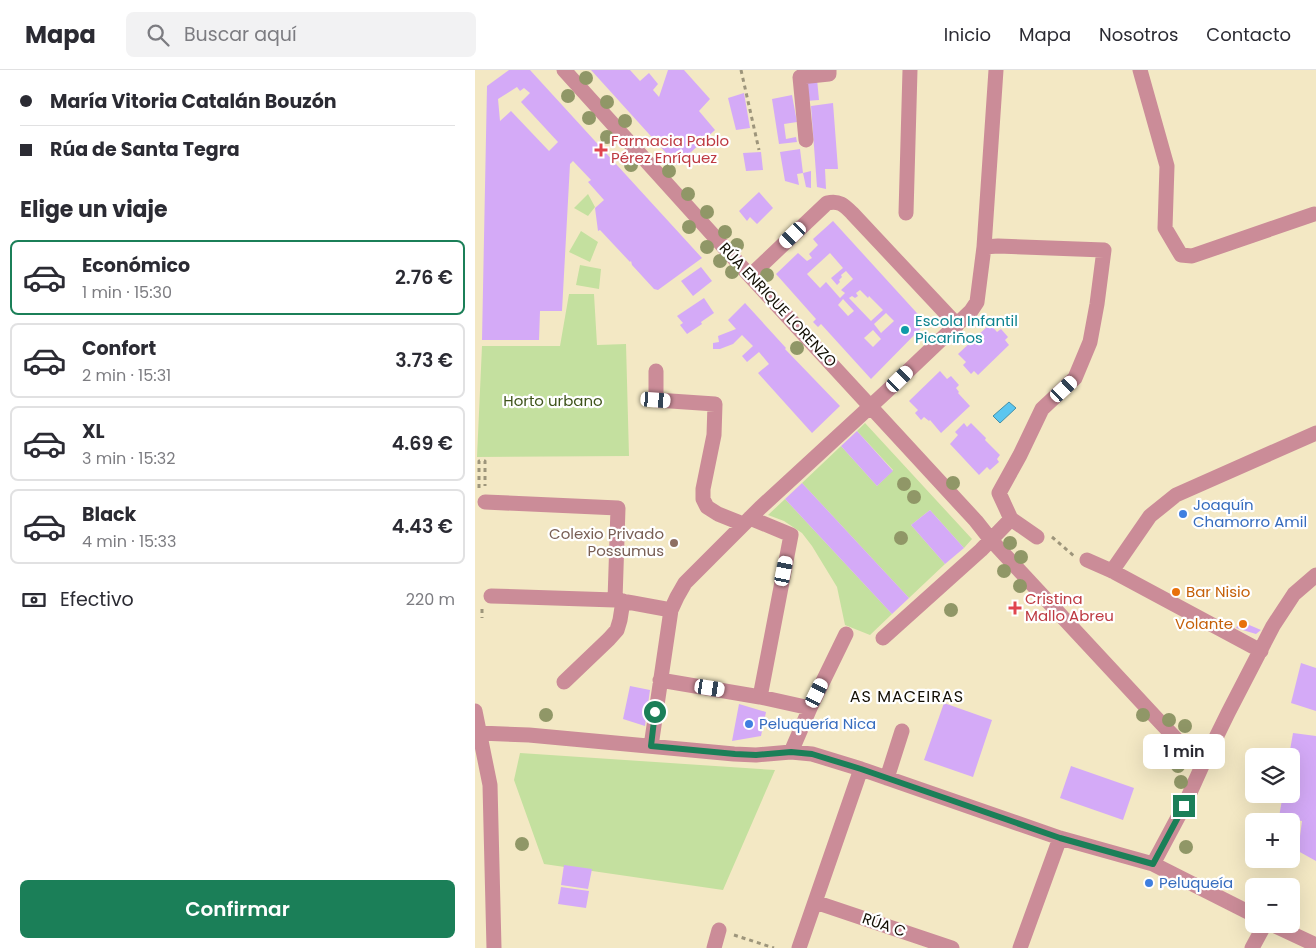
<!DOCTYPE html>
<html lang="es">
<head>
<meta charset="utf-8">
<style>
	:root { --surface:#fff; --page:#f2f2f3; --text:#2b2b33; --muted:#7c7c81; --line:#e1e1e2; --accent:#1b7f58 }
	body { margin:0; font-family:Poppins,sans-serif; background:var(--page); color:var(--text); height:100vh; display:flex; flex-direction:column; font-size:19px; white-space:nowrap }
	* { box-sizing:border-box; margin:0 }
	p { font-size:16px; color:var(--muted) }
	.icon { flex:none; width:28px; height:28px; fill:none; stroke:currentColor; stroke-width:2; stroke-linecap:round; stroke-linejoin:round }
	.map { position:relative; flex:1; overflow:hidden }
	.sheet { display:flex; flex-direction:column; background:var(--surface); width:475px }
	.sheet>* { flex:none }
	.guide { display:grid; align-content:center; height:110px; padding:0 20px; background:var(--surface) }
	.fabs { position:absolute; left:770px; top:678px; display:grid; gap:10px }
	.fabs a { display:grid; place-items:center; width:55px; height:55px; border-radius:8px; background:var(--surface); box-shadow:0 5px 20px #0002; font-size:25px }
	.end { position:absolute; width:22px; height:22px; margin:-11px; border:6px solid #1b7f58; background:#fff; box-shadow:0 0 0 2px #fff }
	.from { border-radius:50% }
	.bubble { position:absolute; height:35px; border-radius:8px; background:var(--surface); box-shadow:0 5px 20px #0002; font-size:16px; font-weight:600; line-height:35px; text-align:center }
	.car { position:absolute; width:15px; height:30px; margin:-15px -8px; border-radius:6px; box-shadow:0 0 4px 1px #0007; background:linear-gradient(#fff 24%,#345 0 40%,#fff 0 76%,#345 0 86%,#fff 0) }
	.guide b { display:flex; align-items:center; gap:18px; height:48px; font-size:19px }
	.guide b+b { border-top:1px solid var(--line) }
	.guide i { width:12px; height:12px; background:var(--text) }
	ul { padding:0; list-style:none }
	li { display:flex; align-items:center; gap:15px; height:75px; margin:0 10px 8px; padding:0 10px; border:2px solid var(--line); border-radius:8px }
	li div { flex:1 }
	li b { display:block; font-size:19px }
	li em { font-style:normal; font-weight:600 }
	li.active { border-color:var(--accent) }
	li>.icon { width:45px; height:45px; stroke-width:1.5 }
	h2 { padding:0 20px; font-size:22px; line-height:60px }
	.pay { display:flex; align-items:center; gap:12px; height:55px; padding:0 20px; font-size:19px }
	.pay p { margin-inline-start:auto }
	.primary-button { display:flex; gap:10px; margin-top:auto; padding:10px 20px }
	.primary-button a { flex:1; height:58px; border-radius:8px; background:var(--accent); color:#fff; font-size:20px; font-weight:600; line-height:58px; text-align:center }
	header { display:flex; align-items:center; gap:30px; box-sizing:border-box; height:70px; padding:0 25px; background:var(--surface); border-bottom:1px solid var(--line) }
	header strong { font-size:24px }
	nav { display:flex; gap:28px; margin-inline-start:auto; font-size:18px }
	.search { width:350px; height:45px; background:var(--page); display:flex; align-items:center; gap:12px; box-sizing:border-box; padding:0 18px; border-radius:8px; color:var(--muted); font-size:19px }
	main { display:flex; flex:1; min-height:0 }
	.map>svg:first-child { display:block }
	.green { fill:#c4e09f }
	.water { fill:#5bc6ef; stroke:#458fa8 }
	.building { fill:#d4aaf7; fill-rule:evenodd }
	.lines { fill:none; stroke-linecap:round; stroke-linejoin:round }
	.path { stroke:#9d957b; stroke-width:3; stroke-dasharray:4 4; stroke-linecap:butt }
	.minor { stroke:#cb8c98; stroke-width:15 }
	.tree { fill:#909767 }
	.route { stroke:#1b7f58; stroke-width:6 }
	.health-dot { fill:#e0444e; stroke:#fff; stroke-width:2 }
	.culture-dot { fill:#0f9aa8; stroke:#fff; stroke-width:2 }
	.shop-dot { fill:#3f7fe0; stroke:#fff; stroke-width:2 }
	.education-dot { fill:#8d6e63; stroke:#fff; stroke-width:2 }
	.food-dot { fill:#e8710a; stroke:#fff; stroke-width:2 }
	.labels { text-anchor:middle; stroke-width:4.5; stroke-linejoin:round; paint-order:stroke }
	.health-label { font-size:15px; fill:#be3a42; stroke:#fff; text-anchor:start }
	.street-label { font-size:15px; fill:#120e03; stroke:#fff }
	.culture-label { font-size:15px; fill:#0d838f; stroke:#fff; text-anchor:start }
	.park-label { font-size:15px; fill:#3f541b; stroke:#fff }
	.shop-label { font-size:15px; fill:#366cbe; stroke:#fff; text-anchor:start }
	.education-label { font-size:15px; fill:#785e54; stroke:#fff; text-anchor:end }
	.food-label { font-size:15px; fill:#c56008; stroke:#fff; text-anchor:start }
	.neighbourhood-label { font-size:16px; letter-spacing:1px; fill:#120e03; stroke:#fff }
</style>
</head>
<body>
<header>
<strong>Mapa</strong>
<div class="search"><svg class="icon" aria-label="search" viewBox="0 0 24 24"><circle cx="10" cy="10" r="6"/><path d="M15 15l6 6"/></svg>Buscar aquí</div>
<nav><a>Inicio</a><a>Mapa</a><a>Nosotros</a><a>Contacto</a></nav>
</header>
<main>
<section class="sheet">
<div class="guide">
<b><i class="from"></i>María Vitoria Catalán Bouzón</b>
<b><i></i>Rúa de Santa Tegra</b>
</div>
<h2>Elige un viaje</h2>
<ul>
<li class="active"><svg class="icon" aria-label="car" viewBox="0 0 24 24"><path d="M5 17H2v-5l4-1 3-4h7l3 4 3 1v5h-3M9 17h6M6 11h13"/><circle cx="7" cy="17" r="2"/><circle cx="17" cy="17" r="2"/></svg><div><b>Económico</b><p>1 min · 15:30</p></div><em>2.76 €</em></li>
<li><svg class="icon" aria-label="car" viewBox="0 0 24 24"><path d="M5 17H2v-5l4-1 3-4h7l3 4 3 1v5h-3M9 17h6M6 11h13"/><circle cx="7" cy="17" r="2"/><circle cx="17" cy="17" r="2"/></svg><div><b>Confort</b><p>2 min · 15:31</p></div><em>3.73 €</em></li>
<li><svg class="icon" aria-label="car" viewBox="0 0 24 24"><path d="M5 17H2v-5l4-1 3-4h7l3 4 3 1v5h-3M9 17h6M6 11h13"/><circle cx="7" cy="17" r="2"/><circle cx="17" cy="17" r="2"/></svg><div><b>XL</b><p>3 min · 15:32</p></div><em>4.69 €</em></li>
<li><svg class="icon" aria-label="car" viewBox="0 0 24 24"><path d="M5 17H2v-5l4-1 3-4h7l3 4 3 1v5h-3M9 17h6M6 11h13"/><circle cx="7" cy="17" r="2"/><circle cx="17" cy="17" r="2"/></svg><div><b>Black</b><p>4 min · 15:33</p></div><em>4.43 €</em></li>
</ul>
<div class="pay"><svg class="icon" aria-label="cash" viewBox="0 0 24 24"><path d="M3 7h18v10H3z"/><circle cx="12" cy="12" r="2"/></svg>Efectivo<p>220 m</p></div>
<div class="primary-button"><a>Confirmar</a></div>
</section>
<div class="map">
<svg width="841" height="878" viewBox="0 0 841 878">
	<rect width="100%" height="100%" fill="#f3e8c4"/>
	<!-- green -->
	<path class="green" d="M 113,124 L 120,137 L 113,146 L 99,138 Z
		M 106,161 L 123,172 L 115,192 L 94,182 Z
		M 105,195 L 126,199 L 124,219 L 101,215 Z
		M 94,224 L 119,224 L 122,275 L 151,274 L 154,386 L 2,387 L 7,276 L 85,276 Z
		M 390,353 L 497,469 L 489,478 L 455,440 L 436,455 L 470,494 L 434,528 L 327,413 L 366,376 L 402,416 L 418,400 L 382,361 Z
		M 310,429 L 417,544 L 395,565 L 370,555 L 362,517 L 337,476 L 327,463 L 309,451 L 293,445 Z
		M 45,683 L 300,700 L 248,820 L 69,794 L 39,710 Z"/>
	<!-- water -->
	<path class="water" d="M 534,332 L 541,338 L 525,353 L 518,346 Z"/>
	<!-- building -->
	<path class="building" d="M 34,0 L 55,0 L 227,188 L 183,220 L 179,219 L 157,195 L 156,191 L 155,192 L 125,160 L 123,161 L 120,138 L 129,130 L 113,112 L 116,110 L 98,91 L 95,94 L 87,241 L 65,241 L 64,270 L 7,270 L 12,16 ZM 42,17 L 45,21 L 49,18 L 55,23 L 46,32 L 83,72 L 74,81 L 36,41 L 25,51 L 23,29 Z
		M 116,0 L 155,0 L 165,11 L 174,3 L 183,14 L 178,20 L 184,27 L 193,0 L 209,0 L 235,29 L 224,41 L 240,60 L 202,95 Z
		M 342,9 L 344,30 L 331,31 L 329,11 Z
		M 269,23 L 275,58 L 261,60 L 253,28 Z
		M 317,25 L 322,52 L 309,54 L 311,69 L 321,67 L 322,72 L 304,74 L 297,29 Z
		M 358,33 L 363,99 L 350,99 L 351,119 L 342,117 L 336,36 Z
		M 325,79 L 328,103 L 322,104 L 324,115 L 310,111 L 305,82 Z
		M 286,82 L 288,100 L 271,101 L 268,83 Z
		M 336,101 L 336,118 L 331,117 L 328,103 Z
		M 284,122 L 298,138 L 282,154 L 275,147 L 272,151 L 264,141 Z
		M 358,151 L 451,253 L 396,309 L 346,254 L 343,257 L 338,252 L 341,249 L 301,204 L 323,183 L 332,191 L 337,188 L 334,184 L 343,175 L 338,169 ZM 355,183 L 368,198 L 356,208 L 362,215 L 365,212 L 364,210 L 367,207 L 366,205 L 371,201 L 378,209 L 366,220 L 370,223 L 365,228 L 351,212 L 345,218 L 332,204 ZM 385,220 L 393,228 L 394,226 L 408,240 L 396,251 L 374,228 L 377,226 L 380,228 L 383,226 L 381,223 ZM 368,229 L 379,241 L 373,246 L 363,235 ZM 411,243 L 419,251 L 406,263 L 399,254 ZM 398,260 L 406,269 L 398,277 L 389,268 Z
		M 226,197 L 237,211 L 218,226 L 206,211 Z
		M 229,228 L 239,243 L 226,252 L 227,254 L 212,264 L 205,255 L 208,253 L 202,246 Z
		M 270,233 L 311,278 L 310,279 L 365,336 L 337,363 L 283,303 L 294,294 L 284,282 L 272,292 L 267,286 L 278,276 L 267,265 L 258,274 L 245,279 L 238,279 L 238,273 L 244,272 L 243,266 L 261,259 L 253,250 Z
		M 515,254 L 522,262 L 526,259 L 533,267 L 530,270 L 534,275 L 503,305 L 499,301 L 496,304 L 488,295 L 491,292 L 483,284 Z
		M 465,301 L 472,309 L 476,306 L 484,315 L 481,318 L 484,322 L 483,323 L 495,336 L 466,363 L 455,350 L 454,351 L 449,347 L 446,350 L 440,343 L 443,340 L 434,331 Z
		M 489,353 L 492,357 L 496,353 L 511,368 L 510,370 L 525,385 L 522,389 L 524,392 L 515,400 L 512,397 L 504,405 L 475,374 L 483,365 L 480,362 Z
		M 382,361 L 418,401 L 402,416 L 366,376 Z
		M 327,413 L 434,528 L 417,544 L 310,429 Z
		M 455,440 L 489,478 L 470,494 L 436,455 Z
		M 765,551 L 786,560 L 781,564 L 761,558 Z
		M 826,593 L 841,598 L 841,641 L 816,633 Z
		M 155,616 L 175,620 L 170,656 L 148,649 Z
		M 469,633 L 517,650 L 498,707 L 449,690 Z
		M 264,634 L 291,642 L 286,666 L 257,671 Z
		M 818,663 L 841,666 L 841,791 L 823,781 L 827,751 L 804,747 L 808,724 L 816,724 L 816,686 L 814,686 Z
		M 596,696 L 659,718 L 648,750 L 585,728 Z
		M 89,795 L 117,799 L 113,819 L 86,815 Z
		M 86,817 L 114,821 L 111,838 L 83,834 Z"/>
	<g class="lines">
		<!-- path -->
		<path class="path" d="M 266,0 L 284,80
			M 4,418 L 4,391 L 10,391 L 10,416
			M 577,467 L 599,486
			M 7,539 L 7,548
			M 259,865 L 299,878"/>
		<!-- minor -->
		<path class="minor" d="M 89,0 L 275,206 L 501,451 L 516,470 L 685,652 L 727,696
			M 665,0 L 692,96 L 690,158 L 706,185 L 717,186 L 839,144
			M 331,70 L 325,7 L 354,4 L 354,0
			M 431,143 L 435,0
			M 275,206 L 352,133 C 364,130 369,135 377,143 L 482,255
			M 181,301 L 181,330 L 240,334 L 239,365 L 228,419 L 228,429 L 232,437 L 243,444 L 268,454
			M 10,432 L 143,438 L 140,530
			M 275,448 L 316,465 L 285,627
			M 536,449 L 562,467
			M 612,490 L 637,501 L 786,581
			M 637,501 L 675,446 L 701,425 L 841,363
			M 16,526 L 140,530 L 158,533 L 196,540
			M 408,568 L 506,480 L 536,449 L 524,423 L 545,385 L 567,339 L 600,308 L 615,272 L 622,234 L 629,180 L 523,176 L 509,177
			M 185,610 L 285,627 L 335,638
			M 89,612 L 134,569 L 142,560 L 145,550 L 148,531
			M 0,641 L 15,715 L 19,878
			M 4,663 L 54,665 L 259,684 L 281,685 L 316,682 L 337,684 L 386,699 L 585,768 L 678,794 L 779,845
			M 176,676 L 196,540 L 202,527 L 210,513 L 285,438 L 411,322 L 496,241 L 502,232 L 509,177 L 521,0
			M 316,682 L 335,638 L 371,564
			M 412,708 L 427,661
			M 678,794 L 709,736 L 727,696 L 753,643 L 798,556 L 819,524 L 841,505
			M 340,832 L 477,878
			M 796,854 L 841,875
			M 239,878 L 244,860
			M 324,878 L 386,699
			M 545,878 L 585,768
			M 777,878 L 790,854"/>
	</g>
	<!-- trees -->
	<g class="tree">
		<circle cx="111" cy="8" r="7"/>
		<circle cx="93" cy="26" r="7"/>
		<circle cx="132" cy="32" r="7"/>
		<circle cx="114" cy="48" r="7"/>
		<circle cx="150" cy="51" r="7"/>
		<circle cx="132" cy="67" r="7"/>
		<circle cx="156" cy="95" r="7"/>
		<circle cx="194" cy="101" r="7"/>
		<circle cx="213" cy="124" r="7"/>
		<circle cx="232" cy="142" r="7"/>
		<circle cx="214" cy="157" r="7"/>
		<circle cx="250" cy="162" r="7"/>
		<circle cx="262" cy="175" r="7"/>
		<circle cx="232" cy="177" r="7"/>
		<circle cx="245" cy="191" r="7"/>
		<circle cx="257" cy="202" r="7"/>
		<circle cx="292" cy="205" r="7"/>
		<circle cx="322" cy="278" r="7"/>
		<circle cx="478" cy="413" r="7"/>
		<circle cx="429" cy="414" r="7"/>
		<circle cx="439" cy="427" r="7"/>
		<circle cx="426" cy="468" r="7"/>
		<circle cx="535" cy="473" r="7"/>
		<circle cx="546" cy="487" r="7"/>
		<circle cx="529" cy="501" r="7"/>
		<circle cx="545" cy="516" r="7"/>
		<circle cx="476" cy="540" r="7"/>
		<circle cx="71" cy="645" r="7"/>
		<circle cx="668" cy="645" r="7"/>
		<circle cx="694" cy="650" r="7"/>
		<circle cx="710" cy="656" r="7"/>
		<circle cx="694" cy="682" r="7"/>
		<circle cx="703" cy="696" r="7"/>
		<circle cx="706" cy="712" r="7"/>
		<circle cx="47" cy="774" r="7"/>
		<circle cx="711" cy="777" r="7"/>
	</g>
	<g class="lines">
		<!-- route -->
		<path class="route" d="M 180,642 L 176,676 L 260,684 L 281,685 L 316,682 L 337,684 L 386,699 L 585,768 L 678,794 L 709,736"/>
	</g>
	<!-- markers -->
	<g class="health-dot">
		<path d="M123.5 72.5h5v5h5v5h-5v5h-5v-5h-5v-5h5z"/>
		<path d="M537.5 530.5h5v5h5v5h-5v5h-5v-5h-5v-5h5z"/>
	</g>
	<circle class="culture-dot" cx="430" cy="260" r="5"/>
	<g class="shop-dot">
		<circle cx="708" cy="444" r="5"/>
		<circle cx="274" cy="654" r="5"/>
		<circle cx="674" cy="813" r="5"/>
	</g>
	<circle class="education-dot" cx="199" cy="473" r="5"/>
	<g class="food-dot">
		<circle cx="701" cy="522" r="5"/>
		<circle cx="768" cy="554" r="5"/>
	</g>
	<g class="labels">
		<!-- health labels -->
		<g class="health-label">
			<text x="136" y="76">Farmacia Pablo<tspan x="136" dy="17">Pérez Enríquez</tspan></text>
			<text x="550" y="534">Cristina<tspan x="550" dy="17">Mallo Abreu</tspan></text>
		</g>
		<!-- street labels -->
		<g class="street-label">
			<text transform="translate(303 235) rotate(47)" y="5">RÚA ENRIQUE LORENZO</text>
			<text transform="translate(409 855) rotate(19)" y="5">RÚA C</text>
		</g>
		<!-- culture labels -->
		<g class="culture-label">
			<text x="440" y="256">Escola Infantil<tspan x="440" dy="17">Picariños</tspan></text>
		</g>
		<!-- park labels -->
		<g class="park-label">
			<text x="78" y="336">Horto urbano</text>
		</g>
		<!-- shop labels -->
		<g class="shop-label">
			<text x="718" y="440">Joaquín<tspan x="718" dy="17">Chamorro Amil</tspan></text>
			<text x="284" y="659">Peluquería Nica</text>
			<text x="684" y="818">Peluqueía</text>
		</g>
		<!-- education labels -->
		<g class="education-label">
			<text x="189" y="469">Colexio Privado<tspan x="189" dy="17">Possumus</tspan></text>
		</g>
		<!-- food labels -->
		<g class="food-label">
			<text x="711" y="527">Bar Nisio</text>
			<text x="758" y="559" text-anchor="end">Volante</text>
		</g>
		<!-- neighbourhood labels -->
		<g class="neighbourhood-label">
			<text x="432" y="632">AS MACEIRAS</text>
		</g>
	</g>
</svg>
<div class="fabs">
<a><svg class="icon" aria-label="layers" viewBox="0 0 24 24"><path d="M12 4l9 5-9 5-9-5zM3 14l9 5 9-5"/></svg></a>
<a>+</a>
<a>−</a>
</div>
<i class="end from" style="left:180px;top:642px"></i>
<i class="end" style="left:709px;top:736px"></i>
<div class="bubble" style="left:668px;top:664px;width:82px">1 min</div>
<i class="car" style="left:318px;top:165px;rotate:226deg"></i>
<i class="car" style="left:425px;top:309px;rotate:46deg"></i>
<i class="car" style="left:589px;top:319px;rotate:47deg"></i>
<i class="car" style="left:181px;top:330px;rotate:94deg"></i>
<i class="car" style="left:309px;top:501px;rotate:11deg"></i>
<i class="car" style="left:235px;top:618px;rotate:99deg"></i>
<i class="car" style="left:342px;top:623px;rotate:26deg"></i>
</div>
</main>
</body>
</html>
